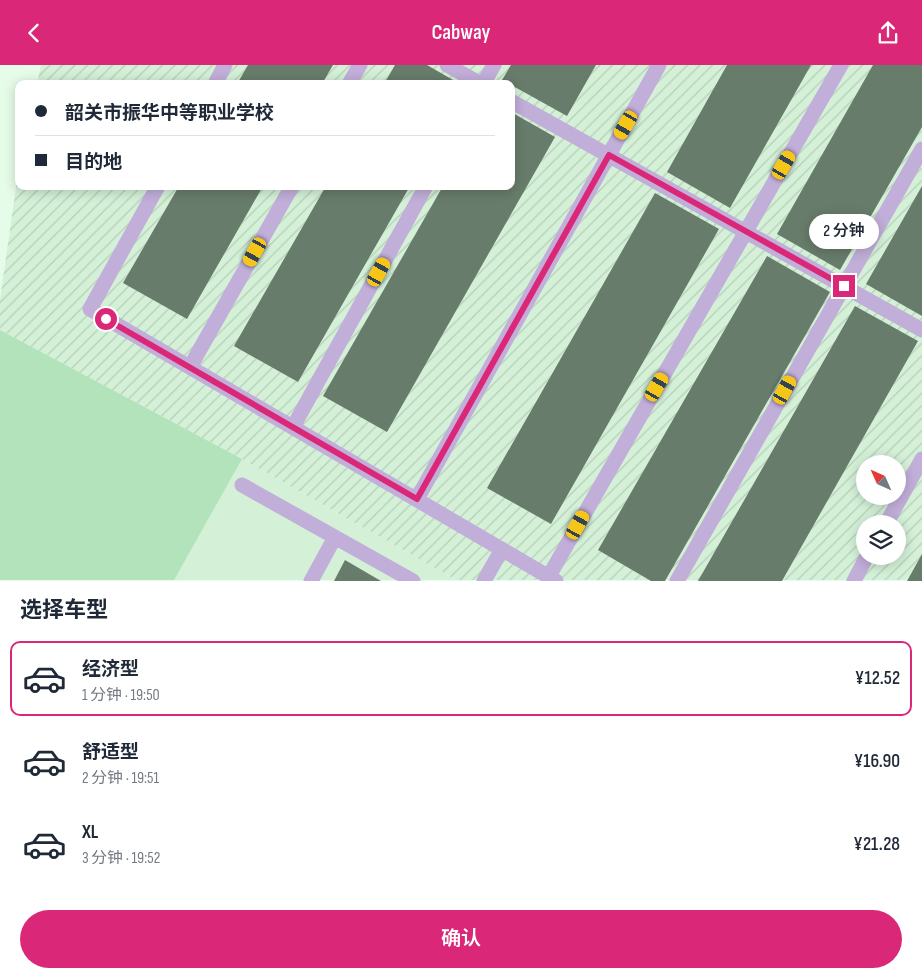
<!DOCTYPE html>
<html lang="zh">
<head>
<meta charset="utf-8">
<style>
	:root { --surface:#fff; --page:#f6f6f7; --text:#1f2937; --muted:#747a83; --line:#e0e1e3; --accent:#db2777 }
	body { margin:0; font-family:"Sofia Sans Condensed","Noto Sans SC",sans-serif; background:var(--page); color:var(--text); height:100vh; display:flex; flex-direction:column; font-size:19px; white-space:nowrap }
	* { box-sizing:border-box; margin:0 }
	p { font-size:16px; color:var(--muted) }
	.icon { flex:none; width:28px; height:28px; fill:none; stroke:currentColor; stroke-width:2; stroke-linecap:round; stroke-linejoin:round }
	.map { position:relative; height:516px; overflow:hidden }
	.details { display:flex; flex-direction:column; background:var(--surface); flex:1 }
	.details>* { flex:none }
	.top-card { position:absolute; left:15px; top:15px; width:500px; height:110px; border-radius:10px; box-shadow:0 2px 12px #0003; display:grid; align-content:center; height:110px; padding:0 20px; background:var(--surface) }
	.needle { width:32px; rotate:315deg }
	.controls { position:absolute; left:856px; top:390px; display:grid; gap:10px }
	.controls a { display:grid; place-items:center; width:50px; height:50px; border-radius:50%; background:var(--surface); box-shadow:0 2px 12px #0003; font-size:25px }
	.end { position:absolute; width:22px; height:22px; margin:-11px; border:6px solid #db2777; background:#fff; box-shadow:0 0 0 2px #fff }
	.from { border-radius:50% }
	.bubble { position:absolute; height:35px; border-radius:18px; background:var(--surface); box-shadow:0 2px 12px #0003; font-size:16px; font-weight:600; line-height:35px; text-align:center }
	.car { position:absolute; width:15px; height:30px; margin:-15px -8px; border-radius:6px; box-shadow:0 0 4px 1px #0007; background:linear-gradient(#f5c518 24%,#345 0 40%,#f5c518 0 76%,#345 0 86%,#f5c518 0) }
	.top-card b { display:flex; align-items:center; gap:18px; height:48px; font-size:19px }
	.top-card b+b { border-top:1px solid var(--line) }
	.top-card i { width:12px; height:12px; background:var(--text) }
	ul { padding:0; list-style:none }
	li { display:flex; align-items:center; gap:15px; height:75px; margin:0 10px 8px; padding:0 10px; border:2px solid transparent; border-radius:10px }
	li div { flex:1 }
	li b { display:block; font-size:19px }
	li em { font-style:normal; font-weight:600 }
	li.current { border-color:var(--accent) }
	li>.icon { width:45px; height:45px; stroke-width:1.5 }
	h2 { padding:0 20px; font-size:22px; line-height:60px }
	.action { display:flex; gap:10px; margin-top:auto; padding:10px 20px }
	.action a { flex:1; height:58px; border-radius:30px; background:var(--accent); color:#fff; font-size:20px; font-weight:600; line-height:58px; text-align:center }
	header { display:flex; justify-content:space-between; align-items:center; height:65px; padding:0 20px; background:var(--accent); color:#fff; font-size:22px; font-weight:600 }
	.map>svg:first-child { display:block }
	.built { fill:#d4f1d8 }
	.industrial { fill:url(#industrial-furrows); fill-rule:evenodd }
	.green { fill:#b2e3ba }
	.building { fill:#687c6b }
	.lines { fill:none; stroke-linecap:round; stroke-linejoin:round }
	.minor { stroke:#c1aed9; stroke-width:15 }
	.route { stroke:#db2777; stroke-width:6 }
</style>
</head>
<body>
<header><svg class="icon" aria-label="back" viewBox="0 0 24 24"><path d="M15 5l-7 7 7 7"/></svg>Cabway<svg class="icon" aria-label="share" viewBox="0 0 24 24"><path d="M12 15V3M7 8l5-5 5 5M5 13v7h14v-7"/></svg></header>
<div class="map">
<svg width="922" height="516" viewBox="0 0 922 516">
	<defs>
		<pattern id="industrial-furrows" width="10" height="10" patternUnits="userSpaceOnUse" patternTransform="scale(1.25)"><rect width="10" height="10" fill="#d4f1d8"/><path d="M-1 1l2-2M0 10L10 0M9 11l2-2" fill="none" stroke="#b5ceb8"/></pattern>
	</defs>
	<rect width="100%" height="100%" fill="#e5fce8"/>
	<!-- built -->
	<path class="built" d="M 0,265 L 242,394 L 456,515 L 0,515 Z"/>
	<!-- industrial -->
	<path class="industrial" d="M 41,0 L 922,0 L 922,515 L 456,515 L 242,394 L 0,265 L 0,235 L 19,101 L 19,121 L 511,121 L 511,19 L 37,19 ZM 865,399 L 898,399 L 898,431 L 865,431 ZM 865,459 L 898,459 L 898,491 L 865,491 Z"/>
	<!-- green -->
	<path class="green" d="M 0,265 L 242,394 L 174,515 L 0,515 Z"/>
	<!-- building -->
	<path class="building" d="M 248,0 L 333,0 L 322,19 L 237,19 Z
		M 395,0 L 427,0 L 460,19 L 384,19 Z
		M 511,0 L 596,0 L 567,51 L 502,15 Z
		M 727,0 L 811,0 L 730,143 L 667,107 Z
		M 873,0 L 922,0 L 922,62 L 840,205 L 777,169 Z
		M 511,47 L 555,72 L 387,367 L 323,331 L 443,121 L 511,121 Z
		M 179,121 L 263,121 L 187,254 L 123,218 Z
		M 326,121 L 410,121 L 298,317 L 234,281 Z
		M 922,121 L 922,251 L 866,219 Z
		M 655,128 L 719,164 L 551,459 L 487,423 Z
		M 767,191 L 830,227 L 665,516 L 651,516 L 598,485 Z
		M 855,241 L 918,276 L 782,516 L 698,516 Z
		M 922,489 L 922,516 L 907,516 Z
		M 345,495 L 381,516 L 334,516 Z"/>
	<g class="lines">
		<!-- minor -->
		<path class="minor" d="M 447,0 L 481,19
			M 215,19 L 225,0
			M 349,19 L 360,0
			M 483,19 L 494,0
			M 511,36 L 922,265
			M 158,121 L 90,244 L 556,516
			M 190,302 L 292,121
			M 293,362 L 426,121
			M 242,420 L 413,516
			M 417,434 L 659,0
			M 886,459 L 922,394
			M 549,511 L 841,0
			M 311,516 L 335,472
			M 484,516 L 502,484
			M 677,516 L 922,84
			M 854,516 L 867,491"/>
	</g>
	<g class="lines">
		<!-- route -->
		<path class="route" d="M 106,254 L 417,434 L 609,90 L 844,221"/>
	</g>
</svg>
<div class="controls">
<a><svg class="needle" viewBox="-14 -14 28 28"><path d="M0-13l5 13h-10z" fill="#e53935"/><path d="M0 13l5-13h-10z" fill="#747a83"/></svg></a>
<a><svg class="icon" aria-label="layers" viewBox="0 0 24 24"><path d="M12 4l9 5-9 5-9-5zM3 14l9 5 9-5"/></svg></a>
</div>
<i class="end from" style="left:106px;top:254px"></i>
<i class="end" style="left:844px;top:221px"></i>
<div class="bubble" style="left:809px;top:149px;width:70px">2 分钟</div>
<i class="car" style="left:626px;top:60px;rotate:210deg"></i>
<i class="car" style="left:784px;top:100px;rotate:30deg"></i>
<i class="car" style="left:255px;top:187px;rotate:209deg"></i>
<i class="car" style="left:379px;top:207px;rotate:29deg"></i>
<i class="car" style="left:657px;top:322px;rotate:30deg"></i>
<i class="car" style="left:785px;top:325px;rotate:29deg"></i>
<i class="car" style="left:578px;top:460px;rotate:29deg"></i>
<div class="top-card">
<b><i class="from"></i>韶关市振华中等职业学校</b>
<b><i></i>目的地</b>
</div>
</div>
<section class="details">
<h2>选择车型</h2>
<ul>
<li class="current"><svg class="icon" aria-label="car" viewBox="0 0 24 24"><path d="M5 17H2v-5l4-1 3-4h7l3 4 3 1v5h-3M9 17h6M6 11h13"/><circle cx="7" cy="17" r="2"/><circle cx="17" cy="17" r="2"/></svg><div><b>经济型</b><p>1 分钟 · 19:50</p></div><em>¥12.52</em></li>
<li><svg class="icon" aria-label="car" viewBox="0 0 24 24"><path d="M5 17H2v-5l4-1 3-4h7l3 4 3 1v5h-3M9 17h6M6 11h13"/><circle cx="7" cy="17" r="2"/><circle cx="17" cy="17" r="2"/></svg><div><b>舒适型</b><p>2 分钟 · 19:51</p></div><em>¥16.90</em></li>
<li><svg class="icon" aria-label="car" viewBox="0 0 24 24"><path d="M5 17H2v-5l4-1 3-4h7l3 4 3 1v5h-3M9 17h6M6 11h13"/><circle cx="7" cy="17" r="2"/><circle cx="17" cy="17" r="2"/></svg><div><b>XL</b><p>3 分钟 · 19:52</p></div><em>¥21.28</em></li>
</ul>
<div class="action"><a>确认</a></div>
</section>
</body>
</html>
